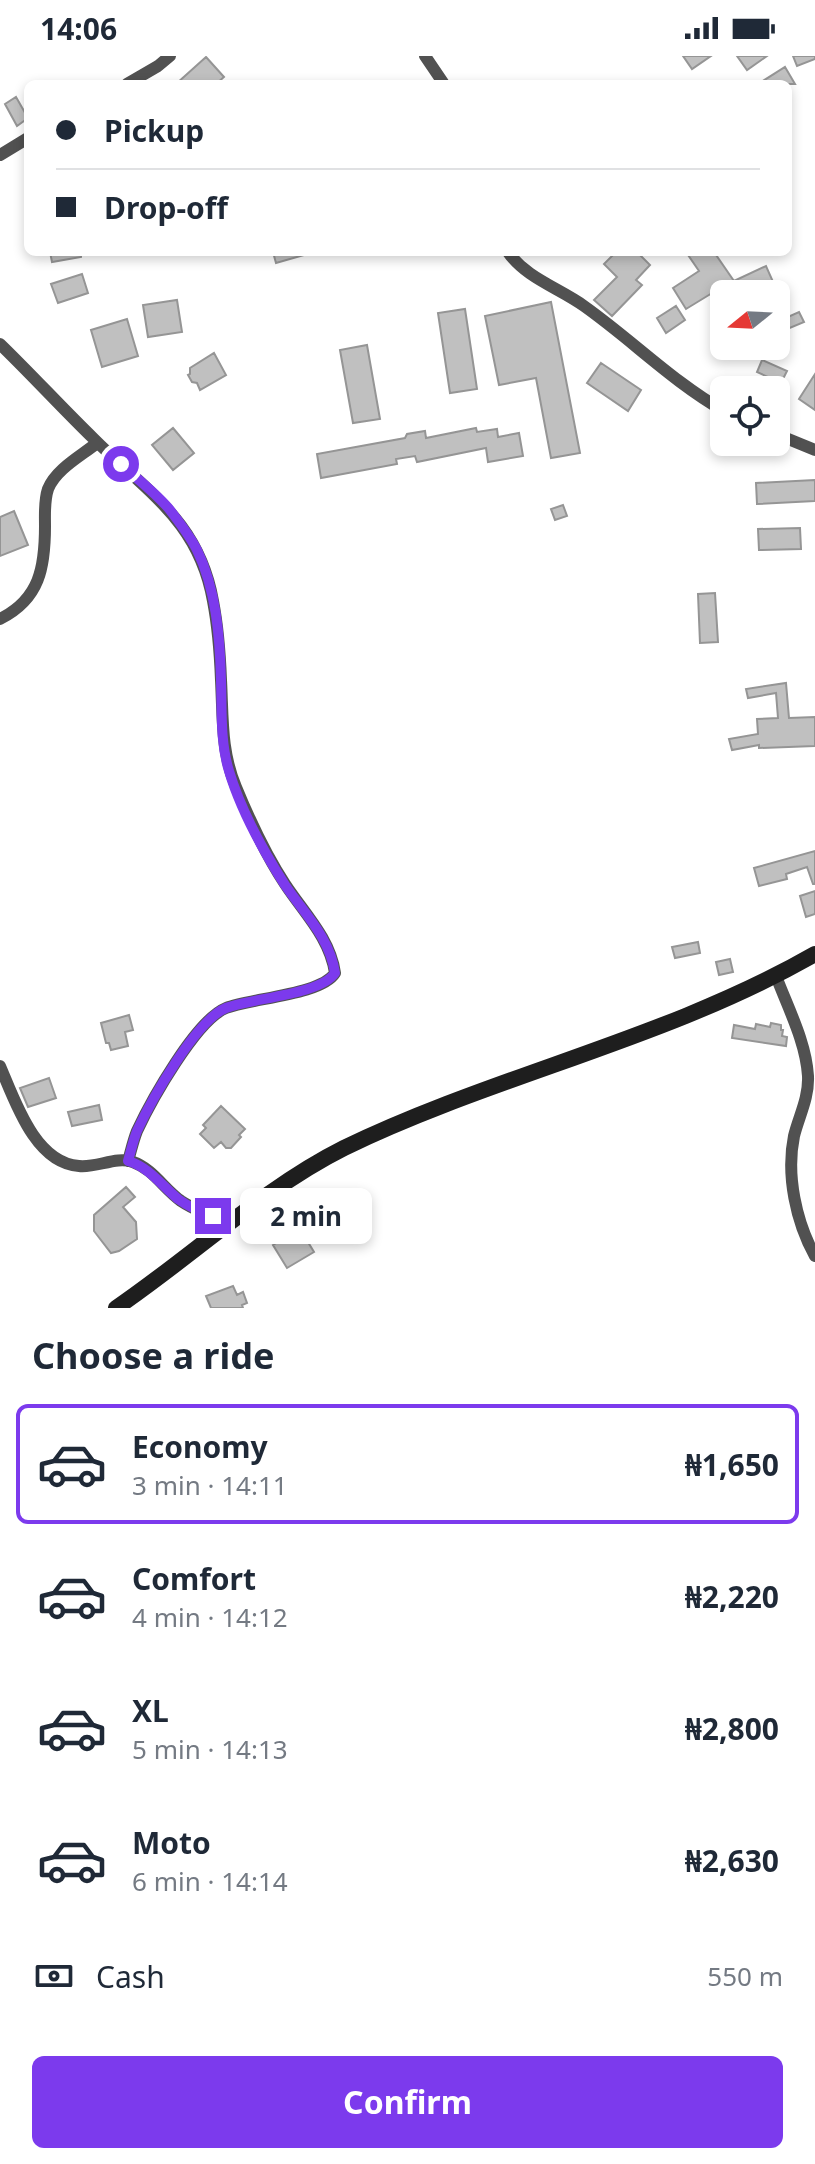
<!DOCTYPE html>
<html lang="en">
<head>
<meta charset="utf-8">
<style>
	:root { --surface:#fff; --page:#f2f2f3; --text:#1f2937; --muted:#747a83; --line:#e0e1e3; --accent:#7c3aed }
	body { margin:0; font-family:"Noto Sans",sans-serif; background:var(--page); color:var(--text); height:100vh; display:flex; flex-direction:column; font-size:30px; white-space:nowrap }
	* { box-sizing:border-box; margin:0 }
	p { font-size:26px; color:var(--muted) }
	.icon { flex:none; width:44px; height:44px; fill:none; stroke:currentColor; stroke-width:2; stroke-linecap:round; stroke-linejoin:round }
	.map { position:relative; height:1252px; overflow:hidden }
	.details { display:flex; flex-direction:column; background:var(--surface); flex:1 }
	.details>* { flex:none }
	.guide { position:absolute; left:24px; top:24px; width:768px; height:176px; border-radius:12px; box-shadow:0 4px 12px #0003; display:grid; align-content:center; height:176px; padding:0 32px; background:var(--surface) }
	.needle { width:52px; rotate:252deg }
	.tools { position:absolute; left:710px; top:224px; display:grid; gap:16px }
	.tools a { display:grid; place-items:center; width:80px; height:80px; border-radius:12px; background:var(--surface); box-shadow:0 4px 12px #0003; font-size:40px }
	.end { position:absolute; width:36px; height:36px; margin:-18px; border:10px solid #7c3aed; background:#fff; box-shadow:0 0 0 4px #fff }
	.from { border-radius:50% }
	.bubble { position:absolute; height:56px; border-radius:12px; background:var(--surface); box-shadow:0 4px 12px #0003; font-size:26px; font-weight:700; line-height:56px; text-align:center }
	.guide b { display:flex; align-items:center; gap:28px; height:76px; font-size:30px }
	.guide b+b { border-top:2px solid var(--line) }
	.guide i { width:20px; height:20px; background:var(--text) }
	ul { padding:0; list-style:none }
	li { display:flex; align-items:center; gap:24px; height:120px; margin:0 16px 12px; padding:0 16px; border:4px solid transparent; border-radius:12px }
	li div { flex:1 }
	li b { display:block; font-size:30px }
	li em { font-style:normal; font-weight:700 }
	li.active { border-color:var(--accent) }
	li>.icon { width:72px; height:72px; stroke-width:1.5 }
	h2 { padding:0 32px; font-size:36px; line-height:96px }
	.pay { display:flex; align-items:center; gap:20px; height:88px; padding:0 32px; font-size:30px }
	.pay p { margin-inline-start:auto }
	.action { display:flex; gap:16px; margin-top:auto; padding:16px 32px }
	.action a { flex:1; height:92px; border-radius:12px; background:var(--accent); color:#fff; font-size:32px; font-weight:700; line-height:92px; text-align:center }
	.status { display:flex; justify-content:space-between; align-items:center; height:56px; padding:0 40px; background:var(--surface); direction:ltr }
	.status svg { height:22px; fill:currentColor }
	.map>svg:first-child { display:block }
	.building { fill:#c0c0c0; stroke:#959595; stroke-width:2 }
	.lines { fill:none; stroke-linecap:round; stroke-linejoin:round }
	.street { stroke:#515151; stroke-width:12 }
	.secondary { stroke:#1e1e1e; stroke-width:16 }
	.route { stroke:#7c3aed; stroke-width:10 }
</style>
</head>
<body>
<div class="status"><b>14:06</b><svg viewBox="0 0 49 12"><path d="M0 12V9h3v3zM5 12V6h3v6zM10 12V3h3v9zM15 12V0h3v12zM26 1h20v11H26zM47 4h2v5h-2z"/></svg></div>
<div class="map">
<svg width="815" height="1252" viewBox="0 0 815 1252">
	<rect width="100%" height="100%" fill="#fff"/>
	<!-- building -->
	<path class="building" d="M 683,0 L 711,0 L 692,13 Z
		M 737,0 L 767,0 L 747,14 Z
		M 793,0 L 815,0 L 815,3 L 797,10 Z
		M 206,1 L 224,21 L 216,28 L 176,28 Z
		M 785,11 L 795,28 L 758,28 Z
		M 16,41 L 28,62 L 17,70 L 5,48 Z
		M 50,196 L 81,196 L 81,201 L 52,206 Z
		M 273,196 L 304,196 L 304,199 L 276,207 Z
		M 616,196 L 637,196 L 650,209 L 636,224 L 642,229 L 612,260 L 594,244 L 617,221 L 604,208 Z
		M 686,196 L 714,196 L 734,225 L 766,210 L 774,228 L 766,232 L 769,238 L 733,238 L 731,233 L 726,236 L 722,231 L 686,253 L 673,232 L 699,215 Z
		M 82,218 L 88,237 L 58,247 L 51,228 Z
		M 177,244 L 182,276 L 148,281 L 143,249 Z
		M 551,246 L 580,397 L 551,402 L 536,322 L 499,329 L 485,260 Z
		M 676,250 L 685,264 L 666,277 L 657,262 Z
		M 465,253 L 477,333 L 450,337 L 438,257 Z
		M 799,256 L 804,266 L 785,274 L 781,264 Z
		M 127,263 L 138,300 L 102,311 L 91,274 Z
		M 367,289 L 380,363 L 353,367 L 340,294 Z
		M 214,297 L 226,319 L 200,334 L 197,327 L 192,326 L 188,319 L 190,318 L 190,312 Z
		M 762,304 L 787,315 L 781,327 L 757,316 Z
		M 601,307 L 641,334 L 628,355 L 587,327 Z
		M 815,318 L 815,354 L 799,343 Z
		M 173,372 L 194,397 L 173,414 L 152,389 Z
		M 476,372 L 477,376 L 497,373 L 498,381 L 519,377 L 523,400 L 488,406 L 486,392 L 417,406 L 415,400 L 396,403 L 397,408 L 321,422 L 317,398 L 405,382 L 407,378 L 425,375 L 426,382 Z
		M 815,424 L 815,445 L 757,448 L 756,427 Z
		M 563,449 L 567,460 L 555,464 L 551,453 Z
		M 14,455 L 28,489 L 0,500 L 0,461 Z
		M 800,472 L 801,493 L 759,494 L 758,473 Z
		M 715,537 L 718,586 L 700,587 L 698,538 Z
		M 786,627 L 789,662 L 815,661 L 815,690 L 759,692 L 759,689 L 732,694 L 729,683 L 758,678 L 757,663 L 778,662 L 776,637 L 748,642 L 746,633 Z
		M 815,795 L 815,828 L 813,828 L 807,811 L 786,818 L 787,823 L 759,830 L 754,812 Z
		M 815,835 L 815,858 L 806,861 L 800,840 Z
		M 698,886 L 700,897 L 675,902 L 672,891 Z
		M 730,903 L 733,916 L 719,919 L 716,906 Z
		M 129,959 L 133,974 L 125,976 L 128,990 L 111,994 L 109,987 L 106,987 L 101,967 Z
		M 771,967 L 781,969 L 781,974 L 783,974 L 782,980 L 787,981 L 786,990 L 732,982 L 734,969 L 755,973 L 756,968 L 770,971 Z
		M 49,1022 L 56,1042 L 28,1051 L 20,1032 Z
		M 99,1049 L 102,1064 L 72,1070 L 68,1056 Z
		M 221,1050 L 245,1073 L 239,1079 L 241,1081 L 231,1092 L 226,1092 L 221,1086 L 214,1092 L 200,1078 L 206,1072 L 203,1069 Z
		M 126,1131 L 135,1141 L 123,1151 L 136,1166 L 137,1183 L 119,1195 L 111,1197 L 94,1175 L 94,1159 Z
		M 300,1173 L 314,1196 L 287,1212 L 273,1189 Z
		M 233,1230 L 237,1239 L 243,1236 L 247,1247 L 242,1249 L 243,1252 L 211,1252 L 206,1240 Z"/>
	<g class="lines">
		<!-- street -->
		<path class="street" d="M 425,0 L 444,28
			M 127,28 L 158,10 L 170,0
			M 0,99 L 28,82
			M 508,196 C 526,222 559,232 584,250 C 632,284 673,326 724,355
			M 0,288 C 32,319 62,352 94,383 C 147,436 199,465 213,545 C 218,571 220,598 221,624 C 223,661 221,696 236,731 C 250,765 265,798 285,828 C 304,857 330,882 335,917 C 321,939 252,942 226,952 C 196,964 151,1045 137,1075 C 133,1085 131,1095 128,1105
			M 776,378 L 815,394
			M 0,563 C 40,543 45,511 45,470 C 45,458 44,445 48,433 C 56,413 81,400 97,387
			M 776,920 C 788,952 806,986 808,1020 C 809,1042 799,1060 794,1080 C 786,1119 796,1166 815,1200
			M 0,1010 C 15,1045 35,1107 79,1110 C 97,1112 116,1100 133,1106 C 153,1113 164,1133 181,1145 C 196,1155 214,1161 231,1167"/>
		<!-- secondary -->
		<path class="secondary" d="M 116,1252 C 191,1201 264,1132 344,1092 C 497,1018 667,983 815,898"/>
	</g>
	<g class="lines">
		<!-- route -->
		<path class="route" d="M 121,408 C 137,423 156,437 170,454 C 179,466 190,480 197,494 C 216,533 220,581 221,624 C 222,654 220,686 229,715 C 240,752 264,796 285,829 C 304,857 330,882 335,917 C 320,939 252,942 226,952 C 196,964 151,1045 137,1075 C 133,1085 131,1095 128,1105 C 149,1111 162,1130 178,1143 C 189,1151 201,1156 213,1160"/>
	</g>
</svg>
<div class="tools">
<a><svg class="needle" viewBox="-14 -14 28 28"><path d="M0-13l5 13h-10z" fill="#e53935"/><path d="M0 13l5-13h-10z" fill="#747a83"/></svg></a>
<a><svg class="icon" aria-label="locate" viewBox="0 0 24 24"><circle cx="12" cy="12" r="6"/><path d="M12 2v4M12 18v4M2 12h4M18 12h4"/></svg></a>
</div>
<i class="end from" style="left:121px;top:408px"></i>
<i class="end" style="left:213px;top:1160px"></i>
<div class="bubble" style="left:240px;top:1132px;width:132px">2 min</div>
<div class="guide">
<b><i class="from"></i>Pickup</b>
<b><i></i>Drop-off</b>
</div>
</div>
<section class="details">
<h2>Choose a ride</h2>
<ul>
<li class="active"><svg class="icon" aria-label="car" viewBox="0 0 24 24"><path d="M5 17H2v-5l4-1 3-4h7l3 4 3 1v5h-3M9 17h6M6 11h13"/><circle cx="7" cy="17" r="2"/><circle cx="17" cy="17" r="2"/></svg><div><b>Economy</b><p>3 min · 14:11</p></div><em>₦1,650</em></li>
<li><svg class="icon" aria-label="car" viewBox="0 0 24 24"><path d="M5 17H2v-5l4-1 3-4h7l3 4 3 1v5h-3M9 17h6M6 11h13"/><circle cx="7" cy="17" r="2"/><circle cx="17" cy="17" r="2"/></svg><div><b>Comfort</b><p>4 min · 14:12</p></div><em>₦2,220</em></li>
<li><svg class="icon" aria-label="car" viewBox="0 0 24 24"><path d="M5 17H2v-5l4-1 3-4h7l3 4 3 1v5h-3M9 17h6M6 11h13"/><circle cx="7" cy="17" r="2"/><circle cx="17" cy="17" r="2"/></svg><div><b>XL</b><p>5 min · 14:13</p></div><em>₦2,800</em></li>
<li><svg class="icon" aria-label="car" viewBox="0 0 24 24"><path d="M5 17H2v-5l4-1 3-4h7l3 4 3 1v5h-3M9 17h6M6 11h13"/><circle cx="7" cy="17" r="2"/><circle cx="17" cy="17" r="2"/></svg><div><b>Moto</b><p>6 min · 14:14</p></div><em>₦2,630</em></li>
</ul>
<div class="pay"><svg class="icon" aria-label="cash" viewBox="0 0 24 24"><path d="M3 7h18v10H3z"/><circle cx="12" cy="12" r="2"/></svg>Cash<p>550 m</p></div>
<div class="action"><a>Confirm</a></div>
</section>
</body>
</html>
